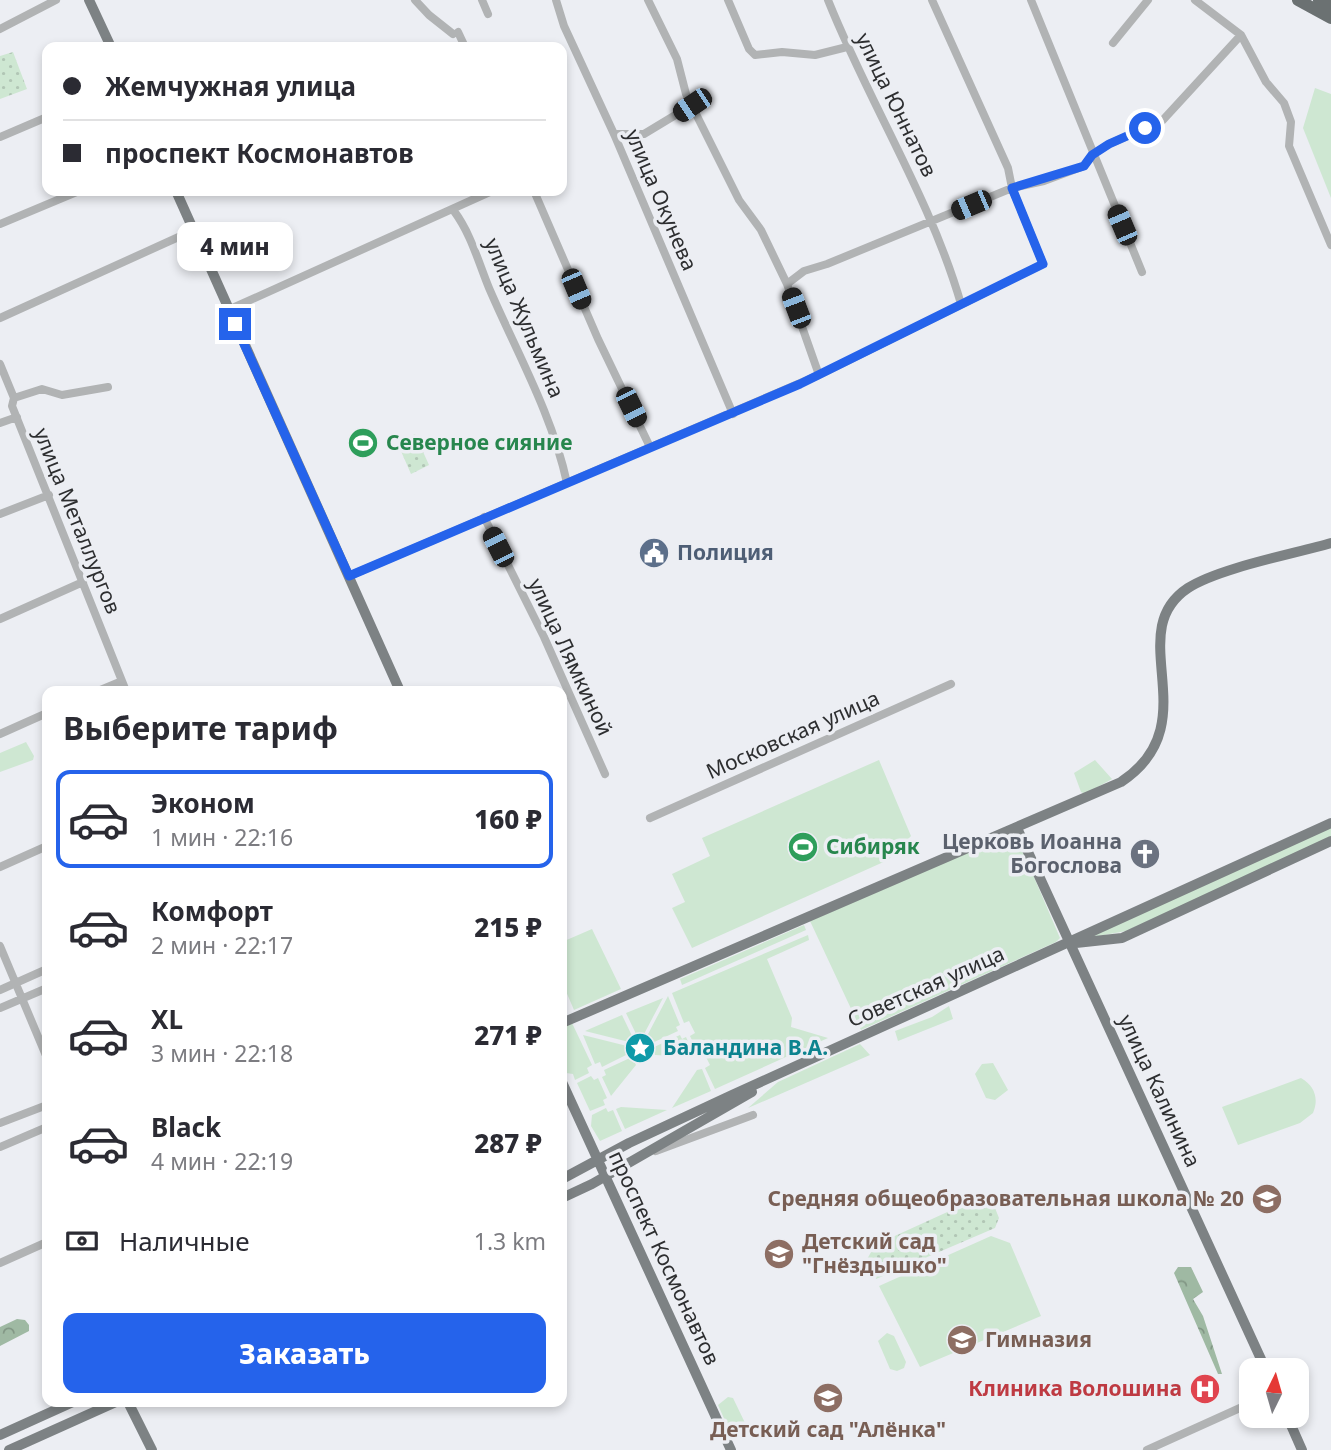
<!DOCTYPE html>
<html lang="ru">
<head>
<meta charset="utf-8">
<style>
	:root { --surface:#fff; --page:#f7f7f7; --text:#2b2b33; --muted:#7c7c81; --line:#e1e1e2; --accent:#2563eb }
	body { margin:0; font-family:"Noto Sans",sans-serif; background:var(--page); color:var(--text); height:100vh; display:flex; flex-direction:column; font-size:26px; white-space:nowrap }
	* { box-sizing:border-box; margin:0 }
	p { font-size:23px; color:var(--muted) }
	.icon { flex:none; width:38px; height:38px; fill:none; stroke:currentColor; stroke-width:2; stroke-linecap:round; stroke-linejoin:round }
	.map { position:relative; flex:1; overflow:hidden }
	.sheet { position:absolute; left:42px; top:686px; width:525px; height:721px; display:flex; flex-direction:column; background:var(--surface); border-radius:14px; box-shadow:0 4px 10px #0003 }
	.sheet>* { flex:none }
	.guide { position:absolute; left:42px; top:42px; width:525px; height:154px; border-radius:14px; box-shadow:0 4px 10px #0003; display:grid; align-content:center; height:154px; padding:0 21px; background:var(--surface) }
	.needle { width:46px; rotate:5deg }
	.fabs { position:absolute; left:1239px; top:1358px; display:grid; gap:14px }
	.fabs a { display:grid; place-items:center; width:70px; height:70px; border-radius:14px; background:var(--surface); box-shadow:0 4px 10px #0003; font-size:35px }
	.end { position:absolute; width:32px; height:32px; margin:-16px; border:9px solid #2563eb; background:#fff; box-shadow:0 0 0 4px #fff }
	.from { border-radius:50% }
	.bubble { position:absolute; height:49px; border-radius:14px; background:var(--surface); box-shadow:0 4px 10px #0003; font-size:23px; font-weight:800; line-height:49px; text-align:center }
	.car { position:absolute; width:21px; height:42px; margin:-21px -10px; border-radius:9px; box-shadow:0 0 5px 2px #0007; background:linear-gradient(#222 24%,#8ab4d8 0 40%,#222 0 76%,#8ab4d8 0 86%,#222 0) }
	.guide b { display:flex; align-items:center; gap:24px; height:66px; font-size:26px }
	.guide b+b { border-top:2px solid var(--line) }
	.guide i { width:18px; height:18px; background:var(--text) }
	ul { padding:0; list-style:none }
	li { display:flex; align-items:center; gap:21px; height:98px; margin:0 14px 10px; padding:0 7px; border:4px solid transparent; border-radius:14px }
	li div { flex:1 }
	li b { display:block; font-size:26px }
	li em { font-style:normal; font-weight:800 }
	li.on { border-color:var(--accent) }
	li>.icon { width:63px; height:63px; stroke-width:1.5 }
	h2 { padding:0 21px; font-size:32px; line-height:84px }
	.pay { display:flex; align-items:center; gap:18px; height:77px; padding:0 21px; font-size:26px }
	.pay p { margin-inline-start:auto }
	.action { display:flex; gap:14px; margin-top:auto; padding:14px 21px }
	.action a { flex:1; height:80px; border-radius:14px; background:var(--accent); color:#fff; font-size:28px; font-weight:800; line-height:80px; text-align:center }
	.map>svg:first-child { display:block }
	.grass { fill:#cee7d2 }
	.forest { fill:url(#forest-crowns) }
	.park { fill:url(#park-dots) }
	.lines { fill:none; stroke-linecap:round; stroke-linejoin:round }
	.minor { stroke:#b1b3b4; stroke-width:8 }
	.major { stroke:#7d8284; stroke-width:10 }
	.highway { stroke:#6b7172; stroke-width:12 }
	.route { stroke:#2563eb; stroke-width:9 }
	.labels { text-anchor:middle; stroke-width:7; stroke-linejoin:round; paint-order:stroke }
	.street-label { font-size:21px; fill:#2d2e30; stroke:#eceef3 }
	.leisure-label { font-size:21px; font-weight:bold; fill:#27864d; stroke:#eceef3; text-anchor:start }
	.service-label { font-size:21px; font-weight:bold; fill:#4e5e75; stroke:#eceef3; text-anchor:start }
	.worship-label { font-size:21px; font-weight:bold; fill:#5b616d; stroke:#eceef3; text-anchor:end }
	.culture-label { font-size:21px; font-weight:bold; fill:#0d838f; stroke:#eceef3; text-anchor:start }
	.education-label { font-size:21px; font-weight:bold; fill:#785e54; stroke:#eceef3; text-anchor:start }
	.health-label { font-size:21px; font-weight:bold; fill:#be3a42; stroke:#eceef3; text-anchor:end }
</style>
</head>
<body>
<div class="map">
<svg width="1331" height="1450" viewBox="0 0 1331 1450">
	<defs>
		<pattern id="forest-crowns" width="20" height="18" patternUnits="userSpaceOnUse" patternTransform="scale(1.75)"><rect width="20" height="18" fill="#9fb9a3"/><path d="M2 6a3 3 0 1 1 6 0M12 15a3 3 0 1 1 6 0" fill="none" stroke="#829785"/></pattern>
		<pattern id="park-dots" width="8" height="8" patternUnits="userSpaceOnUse" patternTransform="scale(1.75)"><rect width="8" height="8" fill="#cee7d2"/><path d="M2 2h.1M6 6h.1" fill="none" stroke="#b1c6b5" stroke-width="1.8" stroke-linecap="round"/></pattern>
	</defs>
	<rect width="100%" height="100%" fill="#eceef3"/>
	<!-- grass -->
	<path class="grass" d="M 1315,88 L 1331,94 L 1331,198 L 1303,128 Z
		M 26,742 L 34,756 L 33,760 L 0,772 L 0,753 Z
		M 879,760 L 911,836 L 888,860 L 692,948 L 672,908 L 685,902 L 672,874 L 710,856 L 702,838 Z
		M 1095,760 L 1112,779 L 1085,794 L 1081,792 L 1074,773 Z
		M 1331,827 L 1331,838 L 1126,931 L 1088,938 Z
		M 1005,836 L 1019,842 L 1060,938 L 1056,942 L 861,1030 L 810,921 Z
		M 804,925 L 806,930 L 682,985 L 680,979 Z
		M 592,929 L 621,989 L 574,1010 L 562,982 L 562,942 Z
		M 808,935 L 809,940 L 767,959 L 792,1018 L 791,1027 L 828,1038 L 715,1089 L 705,1068 L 710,1065 L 704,1053 L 699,1055 L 690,1036 L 695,1033 L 689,1021 L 684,1023 L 672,993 Z
		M 668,996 L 680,1025 L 676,1027 L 678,1031 L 650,1044 L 647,1036 Z
		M 663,998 L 643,1036 L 638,1038 L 626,1013 Z
		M 949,1006 L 953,1019 L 898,1041 L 895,1031 L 932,1017 Z
		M 622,1015 L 634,1040 L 629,1042 L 585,1031 Z
		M 572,1023 L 592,1065 L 587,1068 L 589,1073 L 575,1080 L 573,1074 L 566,1073 L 562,1063 L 562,1029 Z
		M 583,1035 L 627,1046 L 630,1053 L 602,1067 L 600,1062 L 595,1064 Z
		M 680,1035 L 682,1039 L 686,1037 L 695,1057 L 655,1055 L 652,1048 Z
		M 860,1044 L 870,1055 L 748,1108 L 778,1082 Z
		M 632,1057 L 636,1065 L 611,1096 L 602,1077 L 606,1075 L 604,1070 Z
		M 993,1063 L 1008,1090 L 995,1100 L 986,1098 L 975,1074 L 982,1064 Z
		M 702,1069 L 711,1091 L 672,1108 L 697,1070 Z
		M 591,1076 L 594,1080 L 598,1078 L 607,1098 L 603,1100 L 605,1105 L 590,1111 L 577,1083 Z
		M 1301,1078 C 1315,1086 1319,1099 1313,1113 L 1300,1123 L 1238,1145 L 1222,1107 Z
		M 621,1107 L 667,1110 L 625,1129 L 616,1109 Z
		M 606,1108 L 608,1112 L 613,1110 L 622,1131 L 600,1141 L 591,1126 L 592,1115 Z
		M 991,1236 L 1010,1243 L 1041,1316 L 920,1367 L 879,1286 Z
		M 887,1333 L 894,1336 L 906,1362 L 904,1368 L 897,1371 L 890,1369 L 878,1341 Z
		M 728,1397 L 733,1398 L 747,1427 L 731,1434 L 718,1405 Z"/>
	<!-- forest -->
	<path class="forest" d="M 1178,1267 L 1191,1267 L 1203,1292 L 1193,1299 L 1203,1316 L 1222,1374 L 1218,1374 L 1174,1273 Z
		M 17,1319 L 25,1320 L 29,1325 L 29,1331 L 0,1346 L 0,1327 Z"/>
	<!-- park -->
	<path class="park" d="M 13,52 L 27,89 L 0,99 L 0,56 Z
		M 415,434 L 429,465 L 411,474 L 397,442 Z
		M 989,1193 L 999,1218 L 995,1228 L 876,1279 L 869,1274 L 866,1261 L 875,1245 Z"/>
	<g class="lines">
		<!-- minor -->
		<path class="minor" d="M 415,0 L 429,15 L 453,34
			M 482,0 L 488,14
			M 556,0 L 564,26 L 614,134 L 733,414
			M 648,0 L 677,59 L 686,94 L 739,200 L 761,230 L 787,284 L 819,375
			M 728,0 L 749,49 L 755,55 L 782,52 L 815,55 L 847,47
			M 828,0 C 869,103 930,197 961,304
			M 1031,0 L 1142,272
			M 1195,0 L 1241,35 L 1266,82 L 1284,103 L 1291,122 L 1289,146 L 1331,245
			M 0,29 L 56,0
			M 458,32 L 465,47
			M 1113,43 L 1148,0
			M 614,134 L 644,134 L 692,105
			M 0,137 L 47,117
			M 534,191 L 598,339 L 650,447
			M 454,211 C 471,234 478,261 489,288 C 517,353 552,414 567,483
			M 0,224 L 79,191
			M 787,284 L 804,271 L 827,264 L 1012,188 L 1044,181 L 1084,166 L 1092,155 L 1109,144 L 1162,121 L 1241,35
			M 228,310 L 492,191
			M 0,318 L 194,230
			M 0,364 L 14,398 L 12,406 L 126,691
			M 14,398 L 42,389 L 62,395 L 108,387
			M 0,423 L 17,417
			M 0,514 L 49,495
			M 484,517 L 544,637 L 605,774
			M 349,576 L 819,375 L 1043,264 L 1012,188 L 1008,168 L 932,0
			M 0,619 L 83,582
			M 98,691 L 122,681
			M 0,734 L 47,713
			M 650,818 L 951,684
			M 0,867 L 47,846
			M 0,946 L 47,1058
			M 0,990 L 47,969
			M 0,1008 L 47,988
			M 0,1123 L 47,1105
			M 0,1147 L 47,1127
			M 656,1151 L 753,1115
			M 0,1263 L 47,1242
			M 1147,1450 L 1251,1403"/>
		<!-- major -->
		<path class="major" d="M 89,0 L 111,47
			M 176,191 L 400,691
			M 1017,828 L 1266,1370
			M 1076,943 L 1122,938 L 1331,841
			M 562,1023 L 1121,782 C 1210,723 1120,633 1188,588 C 1219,568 1293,554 1331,543
			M 562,1082 L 731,1450
			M 562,1179 L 629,1143 L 732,1095 L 1331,823
			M 562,1198 L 592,1184 L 752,1092
			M 128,1402 L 152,1450
			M 1287,1416 L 1302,1450
			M 0,1435 L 73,1402
			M 9,1450 L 116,1402"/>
		<!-- highway -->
		<path class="highway" d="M 1298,0 L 1331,18
			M 1319,0 L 1331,7"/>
	</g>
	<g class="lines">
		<!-- route -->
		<path class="route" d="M 235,324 L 349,576 L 800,384 L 1043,264 L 1012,188 L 1084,166 L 1092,155 L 1109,144 L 1145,128"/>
	</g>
	<!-- icons -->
	<defs>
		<g id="stadium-disc" transform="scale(1.575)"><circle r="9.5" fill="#2e9e5b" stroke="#eceef3"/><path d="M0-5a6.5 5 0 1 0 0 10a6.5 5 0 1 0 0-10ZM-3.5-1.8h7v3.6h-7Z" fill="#fff"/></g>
		<g id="civic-disc" transform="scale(1.575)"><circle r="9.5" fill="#5c6f8a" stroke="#eceef3"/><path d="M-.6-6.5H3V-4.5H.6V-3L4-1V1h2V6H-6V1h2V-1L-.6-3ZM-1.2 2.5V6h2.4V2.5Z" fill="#fff"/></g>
		<g id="church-disc" transform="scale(1.575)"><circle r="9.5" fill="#6b7280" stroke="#eceef3"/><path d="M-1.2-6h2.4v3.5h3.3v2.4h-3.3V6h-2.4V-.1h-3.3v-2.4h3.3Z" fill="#fff"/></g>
		<g id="sight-disc" transform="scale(1.575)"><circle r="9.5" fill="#0f9aa8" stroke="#eceef3"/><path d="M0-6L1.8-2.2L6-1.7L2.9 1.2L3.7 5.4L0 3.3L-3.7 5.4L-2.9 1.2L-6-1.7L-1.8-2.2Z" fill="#fff"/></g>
		<g id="school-disc" transform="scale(1.575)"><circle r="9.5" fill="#8d6e63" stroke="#eceef3"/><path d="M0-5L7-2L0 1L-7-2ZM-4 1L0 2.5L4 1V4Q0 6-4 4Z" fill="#fff"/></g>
		<g id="hospital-disc" transform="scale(1.575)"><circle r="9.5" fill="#e0444e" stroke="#eceef3"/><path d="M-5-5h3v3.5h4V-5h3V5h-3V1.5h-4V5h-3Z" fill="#fff"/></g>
	</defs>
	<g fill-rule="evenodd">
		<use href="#stadium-disc" x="363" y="443"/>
		<use href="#civic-disc" x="654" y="553"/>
		<use href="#stadium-disc" x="803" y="847"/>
		<use href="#church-disc" x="1145" y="854"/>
		<use href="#sight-disc" x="640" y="1048"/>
		<use href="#school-disc" x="1267" y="1199"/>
		<use href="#school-disc" x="779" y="1254"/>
		<use href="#school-disc" x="962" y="1340"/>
		<use href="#hospital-disc" x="1205" y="1389"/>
		<use href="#school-disc" x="828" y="1398"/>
	</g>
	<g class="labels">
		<!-- street labels -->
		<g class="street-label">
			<text transform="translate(896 105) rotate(64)" y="7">улица Юннатов</text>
			<text transform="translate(661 200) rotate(67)" y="7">улица Окунева</text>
			<text transform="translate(524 318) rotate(67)" y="7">улица Жульмина</text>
			<text transform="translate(77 521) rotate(68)" y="7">улица Металлургов</text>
			<text transform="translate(570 657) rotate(65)" y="7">улица Лямкиной</text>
			<text transform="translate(793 735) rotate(-24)" y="7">Московская улица</text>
			<text transform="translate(926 987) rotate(-24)" y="7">Советская улица</text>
			<text transform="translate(1159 1091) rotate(65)" y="7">улица Калинина</text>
			<text transform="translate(664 1258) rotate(65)" y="7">проспект Космонавтов</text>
		</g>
		<!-- leisure labels -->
		<g class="leisure-label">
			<text x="386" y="450">Северное сияние</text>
			<text x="826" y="854">Сибиряк</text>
		</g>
		<!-- service labels -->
		<g class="service-label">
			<text x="677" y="560">Полиция</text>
		</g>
		<!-- worship labels -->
		<g class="worship-label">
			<text x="1122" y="849">Церковь Иоанна<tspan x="1122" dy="24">Богослова</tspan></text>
		</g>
		<!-- culture labels -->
		<g class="culture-label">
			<text x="663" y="1055">Баландина В.А.</text>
		</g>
		<!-- education labels -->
		<g class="education-label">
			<text x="1244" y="1206" text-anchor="end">Средняя общеобразовательная школа № 20</text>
			<text x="802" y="1249">Детский сад<tspan x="802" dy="24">"Гнёздышко"</tspan></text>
			<text x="985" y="1347">Гимназия</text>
			<text x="828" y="1437" text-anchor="middle">Детский сад "Алёнка"</text>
		</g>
		<!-- health labels -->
		<g class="health-label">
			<text x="1182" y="1396">Клиника Волошина</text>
		</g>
	</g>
</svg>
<div class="fabs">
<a><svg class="needle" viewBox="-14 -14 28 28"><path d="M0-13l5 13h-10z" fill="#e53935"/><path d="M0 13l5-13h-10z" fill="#7c7c81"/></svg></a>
</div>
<i class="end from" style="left:1145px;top:128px"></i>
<i class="end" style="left:235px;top:324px"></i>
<div class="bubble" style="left:177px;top:222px;width:116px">4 мин</div>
<i class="car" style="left:692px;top:105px;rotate:236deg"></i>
<i class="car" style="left:971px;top:205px;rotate:247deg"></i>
<i class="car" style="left:1122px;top:225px;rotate:337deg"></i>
<i class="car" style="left:576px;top:289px;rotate:157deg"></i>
<i class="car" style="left:796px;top:308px;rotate:339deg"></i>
<i class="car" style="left:631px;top:407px;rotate:154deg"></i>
<i class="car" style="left:498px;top:547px;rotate:333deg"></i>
<div class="guide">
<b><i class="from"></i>Жемчужная улица</b>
<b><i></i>проспект Космонавтов</b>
</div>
<section class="sheet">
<h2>Выберите тариф</h2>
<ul>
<li class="on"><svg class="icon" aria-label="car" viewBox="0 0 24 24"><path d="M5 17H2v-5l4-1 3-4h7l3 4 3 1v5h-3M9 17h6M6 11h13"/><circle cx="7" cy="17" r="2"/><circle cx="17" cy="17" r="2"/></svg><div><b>Эконом</b><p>1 мин · 22:16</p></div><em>160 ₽</em></li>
<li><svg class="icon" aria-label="car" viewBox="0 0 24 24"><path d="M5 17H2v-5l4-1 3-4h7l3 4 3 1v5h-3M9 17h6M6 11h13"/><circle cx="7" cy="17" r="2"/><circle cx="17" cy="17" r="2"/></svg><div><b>Комфорт</b><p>2 мин · 22:17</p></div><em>215 ₽</em></li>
<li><svg class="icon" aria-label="car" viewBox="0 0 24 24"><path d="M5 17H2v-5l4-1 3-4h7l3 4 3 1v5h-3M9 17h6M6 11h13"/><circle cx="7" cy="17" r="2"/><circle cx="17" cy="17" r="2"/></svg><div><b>XL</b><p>3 мин · 22:18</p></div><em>271 ₽</em></li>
<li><svg class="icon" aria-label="car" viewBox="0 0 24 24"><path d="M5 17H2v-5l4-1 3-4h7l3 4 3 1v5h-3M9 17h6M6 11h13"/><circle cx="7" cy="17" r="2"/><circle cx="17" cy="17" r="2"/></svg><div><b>Black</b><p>4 мин · 22:19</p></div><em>287 ₽</em></li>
</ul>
<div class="pay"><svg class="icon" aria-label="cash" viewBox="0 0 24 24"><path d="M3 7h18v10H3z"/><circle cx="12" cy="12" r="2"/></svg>Наличные<p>1.3 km</p></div>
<div class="action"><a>Заказать</a></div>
</section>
</div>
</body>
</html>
